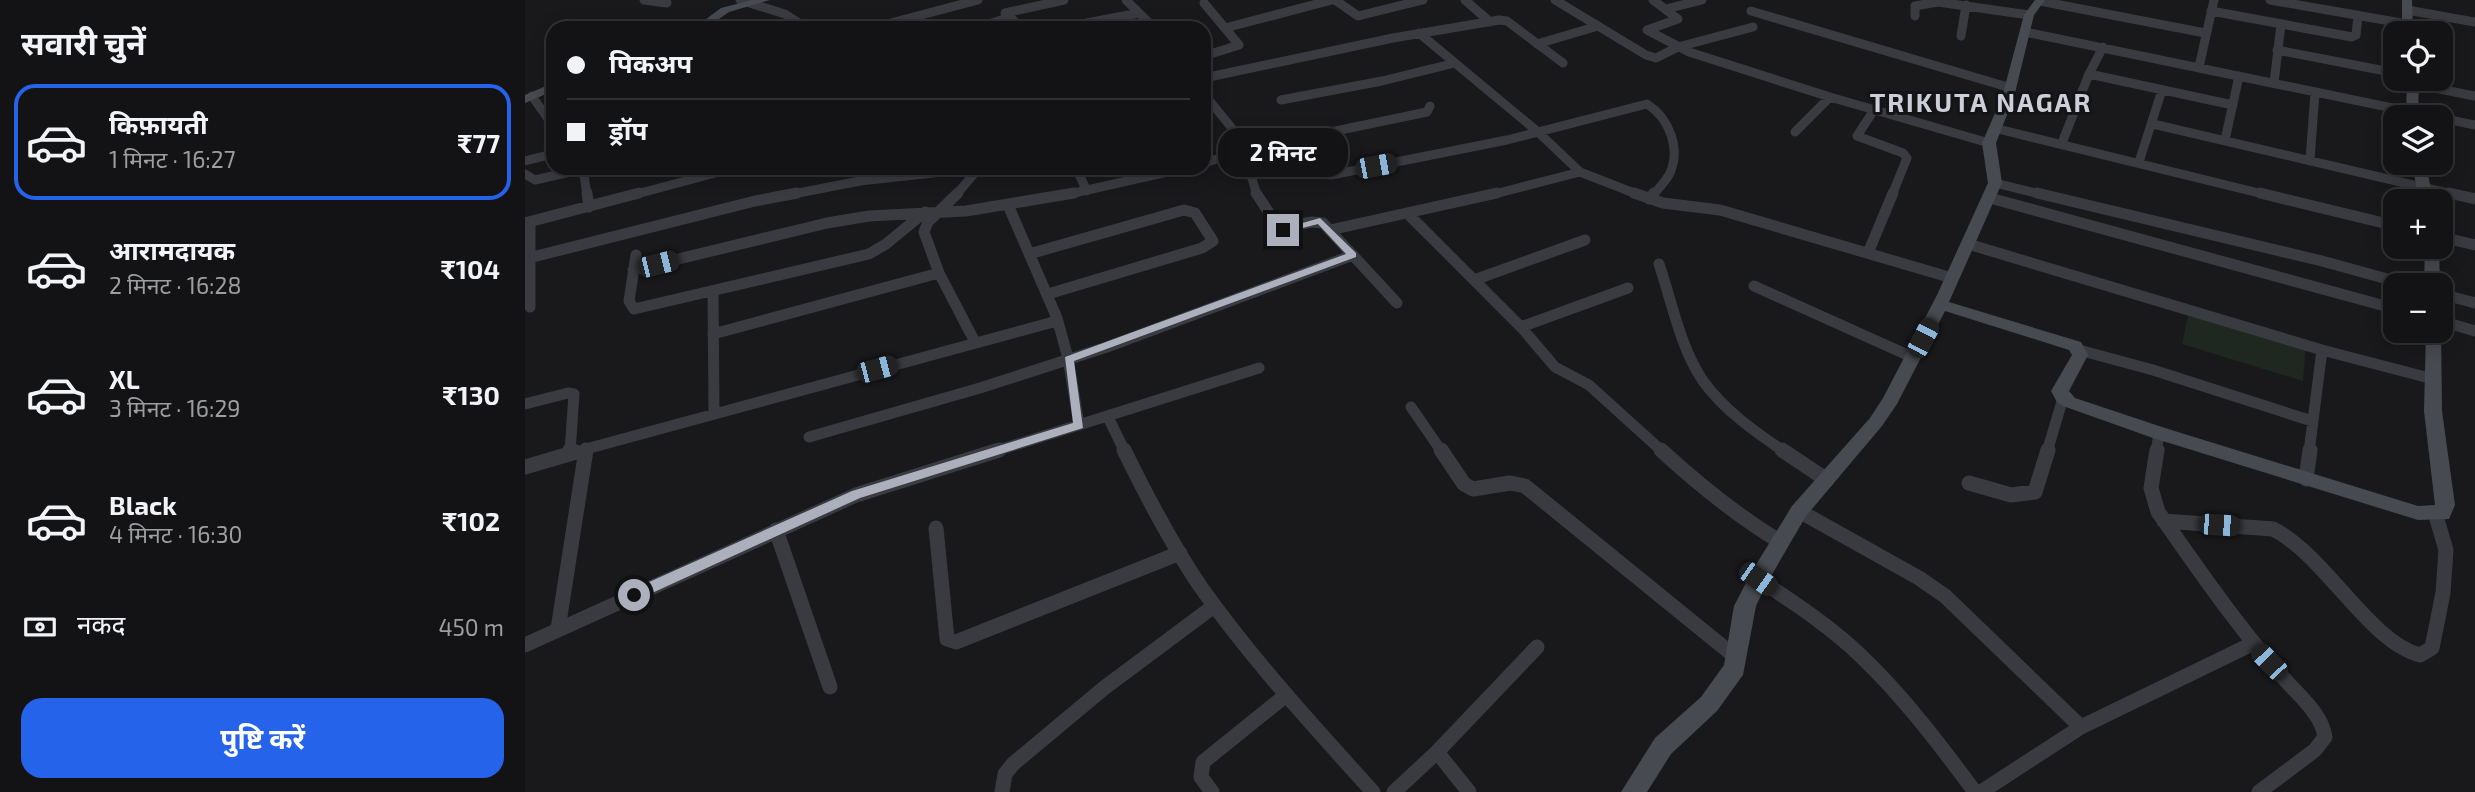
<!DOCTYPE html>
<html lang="hi">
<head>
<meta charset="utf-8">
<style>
	:root { --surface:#131315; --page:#202022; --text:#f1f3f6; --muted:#9d9ea0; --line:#323234; --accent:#2563eb }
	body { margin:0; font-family:"Exo 2","Noto Sans Devanagari",sans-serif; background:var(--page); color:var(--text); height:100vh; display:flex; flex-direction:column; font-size:26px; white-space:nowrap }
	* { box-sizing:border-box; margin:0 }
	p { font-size:23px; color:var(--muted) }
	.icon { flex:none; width:38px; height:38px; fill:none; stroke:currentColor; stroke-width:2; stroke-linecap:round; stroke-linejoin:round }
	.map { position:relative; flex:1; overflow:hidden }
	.drawer { display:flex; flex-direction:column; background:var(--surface); width:525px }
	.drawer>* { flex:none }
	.top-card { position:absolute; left:21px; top:21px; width:665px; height:154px; border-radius:21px; box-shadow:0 4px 18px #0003,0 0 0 2px var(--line); display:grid; align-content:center; height:154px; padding:0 21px; background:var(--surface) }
	.tools { position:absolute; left:1858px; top:21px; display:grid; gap:14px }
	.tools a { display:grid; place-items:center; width:70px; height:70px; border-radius:14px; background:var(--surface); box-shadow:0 4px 18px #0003,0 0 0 2px var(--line); font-size:35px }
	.end { position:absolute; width:32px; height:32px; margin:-16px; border:9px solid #abb0bc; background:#111; box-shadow:0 0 0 4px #111 }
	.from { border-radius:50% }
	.bubble { position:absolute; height:49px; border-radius:21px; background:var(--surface); box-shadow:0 4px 18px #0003,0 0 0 2px var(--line); font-size:23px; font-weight:700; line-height:49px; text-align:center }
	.car { position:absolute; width:21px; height:42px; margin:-21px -10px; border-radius:9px; box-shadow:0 0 5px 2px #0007; background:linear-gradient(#222 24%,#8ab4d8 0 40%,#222 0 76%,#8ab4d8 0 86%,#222 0) }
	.top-card b { display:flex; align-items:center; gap:24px; height:66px; font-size:26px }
	.top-card b+b { border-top:2px solid var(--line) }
	.top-card i { width:18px; height:18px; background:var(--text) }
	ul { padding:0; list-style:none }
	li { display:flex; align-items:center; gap:21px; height:116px; margin:0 14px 10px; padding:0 7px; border:4px solid transparent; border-radius:21px }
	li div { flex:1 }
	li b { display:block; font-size:26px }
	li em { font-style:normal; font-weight:700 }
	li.selected { border-color:var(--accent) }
	li>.icon { width:63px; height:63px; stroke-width:1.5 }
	h2 { padding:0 21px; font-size:32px; line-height:84px }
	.pay { display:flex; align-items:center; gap:18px; height:77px; padding:0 21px; font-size:26px }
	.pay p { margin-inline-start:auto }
	.action { display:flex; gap:14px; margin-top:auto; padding:14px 21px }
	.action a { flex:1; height:80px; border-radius:21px; background:var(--accent); color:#fff; font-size:28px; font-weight:700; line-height:80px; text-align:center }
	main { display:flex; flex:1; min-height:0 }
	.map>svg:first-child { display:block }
	.green { fill:#1e2720 }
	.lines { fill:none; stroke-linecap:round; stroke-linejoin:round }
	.street-far2 { stroke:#3a3b41; stroke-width:9 }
	.street-far1 { stroke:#3a3b41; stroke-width:11 }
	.street { stroke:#3a3b41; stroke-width:15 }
	.secondary { fill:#484a51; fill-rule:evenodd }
	.route { fill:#abb0bc }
	.labels { text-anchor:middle; stroke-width:6; stroke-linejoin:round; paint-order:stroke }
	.far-district-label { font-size:26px; font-weight:bold; letter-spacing:2px; fill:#cccfd8; stroke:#141417 }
</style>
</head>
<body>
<main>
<section class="drawer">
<h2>सवारी चुनें</h2>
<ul>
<li class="selected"><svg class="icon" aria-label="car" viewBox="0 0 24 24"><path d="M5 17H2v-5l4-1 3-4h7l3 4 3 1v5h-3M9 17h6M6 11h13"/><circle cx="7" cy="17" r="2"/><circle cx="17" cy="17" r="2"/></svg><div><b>किफ़ायती</b><p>1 मिनट · 16:27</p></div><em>₹77</em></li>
<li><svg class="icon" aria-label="car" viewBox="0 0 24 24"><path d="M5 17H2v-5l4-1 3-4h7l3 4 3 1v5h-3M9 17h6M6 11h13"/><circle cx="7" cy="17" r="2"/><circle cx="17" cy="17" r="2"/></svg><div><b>आरामदायक</b><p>2 मिनट · 16:28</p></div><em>₹104</em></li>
<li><svg class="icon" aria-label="car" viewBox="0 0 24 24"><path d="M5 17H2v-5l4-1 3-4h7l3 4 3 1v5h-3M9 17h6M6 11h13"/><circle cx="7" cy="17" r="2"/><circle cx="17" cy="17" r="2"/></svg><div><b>XL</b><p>3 मिनट · 16:29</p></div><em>₹130</em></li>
<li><svg class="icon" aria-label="car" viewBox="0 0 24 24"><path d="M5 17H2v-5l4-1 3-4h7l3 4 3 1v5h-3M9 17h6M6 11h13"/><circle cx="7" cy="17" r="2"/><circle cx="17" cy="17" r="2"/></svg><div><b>Black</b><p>4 मिनट · 16:30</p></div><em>₹102</em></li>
</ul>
<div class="pay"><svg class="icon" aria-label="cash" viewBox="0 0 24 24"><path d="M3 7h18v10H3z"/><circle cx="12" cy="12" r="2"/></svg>नकद<p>450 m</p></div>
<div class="action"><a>पुष्टि करें</a></div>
</section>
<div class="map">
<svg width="1950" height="792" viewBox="0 0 1950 792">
	<rect width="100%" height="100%" fill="#19191c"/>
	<!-- green -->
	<path class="green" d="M 1664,311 L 1781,345 L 1778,381 L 1657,344 Z"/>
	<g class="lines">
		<!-- street-far2 -->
		<path class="street-far2" d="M 119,0 L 142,3
			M 215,0 L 260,14 L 280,27
			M 601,0 L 629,28
			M 810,0 L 833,16 L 898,0
			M 940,0 L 965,22
			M 1030,0 L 1121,55 L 1131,58 L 1153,47 L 1228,27
			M 1128,0 L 1153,19 L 1122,30 L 1164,52 L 1305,97 L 1464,143
			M 1745,0 L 1882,24
			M 1515,1 L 1680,33
			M 679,3 L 714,45 L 679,56
			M 1141,9 L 1177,0
			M 1882,10 L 1950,22
			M 1226,11 L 1486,88
			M 1686,11 L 1827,37 L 1831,35 L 1833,15
			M 1390,16 L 1390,6 L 1413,2 L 1504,15
			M 485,17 L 493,25 L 489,28
			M 347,28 L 453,0
			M 452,28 L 485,17 L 480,13 L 539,0
			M 536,28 L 614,13
			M 700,28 L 807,0
			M 1500,32 L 1950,125
			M 894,33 L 1013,132 L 1055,172 L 1114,195
			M 1436,36 L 1441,5
			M 1012,44 L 1073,26
			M 1752,50 L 1871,73
			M 1674,67 L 1689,0
			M 1564,74 L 1708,105
			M 679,78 L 868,38 L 974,20 L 982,21 L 1038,63
			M 1749,83 L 1756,24
			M 1889,84 L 1950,96
			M 679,94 L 724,149
			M 7,96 L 28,126
			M 756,100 L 857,81 L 930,63
			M 1349,110 L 1332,136 L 1378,153 L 1382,158 L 1367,195
			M 1628,124 L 1931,195
			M 1469,128 L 1742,195
			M 1270,132 L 1305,97
			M 1700,140 L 1714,76
			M 1537,143 L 1564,74 L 1578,47
			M 788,155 L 800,174 L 806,175 L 982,140 L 1122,104 C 1144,118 1156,148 1145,173 C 1141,181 1134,188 1128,195
			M 1785,160 L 1790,92
			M 0,161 L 28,154
			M 1614,162 L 1637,90
			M 679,163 L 724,149 L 902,112 L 905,106
			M 551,168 L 562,191
			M 58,169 L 62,195
			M 724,169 L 732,195
			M 0,174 L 10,180 L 62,168
			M 1470,183 L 1519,195
			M 108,195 L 209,168
			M 263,195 L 335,181 L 453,168
			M 431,195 L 454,168
			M 540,195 L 660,168
			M 966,195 L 1055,172"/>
		<!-- street-far1 -->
		<path class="street-far1" d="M 62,193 L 64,207
			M 433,193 L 403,222 L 399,232 L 414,273 L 450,342
			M 731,193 L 754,228 L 787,222 L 798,223 L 872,303
			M 1109,193 L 1138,203 L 1195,210 L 1427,278
			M 1512,193 L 1797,261 L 1884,285
			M 1735,193 L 1871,226
			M 1924,193 L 1950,199
			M 1465,198 L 1871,309
			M 1124,199 L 1129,193
			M 483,205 L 532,318 L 543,358 L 554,425
			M 884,215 L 996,327 L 1030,367 L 1064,385 L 1138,452
			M 5,222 L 5,307
			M 0,223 L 114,193
			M 805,230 L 972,193
			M 1916,237 L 1950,245
			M 1443,244 L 1797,350 L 1908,379
			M 1343,253 L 1368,193
			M 504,254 L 659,210 L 670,213 L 688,241 L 677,248 L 523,294
			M 111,255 L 104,301 L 109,309 L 344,254 L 361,244 L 400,212
			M 0,259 L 230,201 L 272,193
			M 1134,264 C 1147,302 1155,347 1178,381 C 1199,410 1230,432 1260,452
			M 108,270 L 302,223 L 344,216 L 441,211 L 549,193
			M 949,280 L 1060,240
			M 1229,286 L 1387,357
			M 188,291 L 189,414
			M 1916,294 L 1950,303
			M 1916,321 L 1950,331
			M 996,327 L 1103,288
			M 188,334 L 414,273
			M 1554,350 L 1628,370 L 1787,421
			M 0,404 L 43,393 L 49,394 L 45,452
			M 886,407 L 917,452
			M 583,417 L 600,452
			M 284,437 L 455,388 L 582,347 L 828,255
			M 61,452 L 61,449 L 532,321
			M 468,452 L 734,368
			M 1522,452 L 1538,398
			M 1631,452 L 1634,433
			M 1784,452 L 1797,350"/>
		<!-- street -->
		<path class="street" d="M 599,450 C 622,497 646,543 675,586 C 727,659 788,726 848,792
			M 916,450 L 939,484 L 948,489 L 985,483 L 1000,486 L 1213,659
			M 1136,450 C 1173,484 1211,515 1254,541
			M 1257,450 L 1302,480
			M 1632,450 L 1626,488 L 1633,512 C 1675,571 1715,631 1764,684 C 1778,699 1797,716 1800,737 L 1790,750 L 1734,792
			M 45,454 L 45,450
			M 0,467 L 51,452
			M 1781,479 L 1785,450
			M 1444,483 L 1486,495 L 1510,492 L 1523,450
			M 1274,511 L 1394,578 L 1420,596 L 1556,727
			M 1639,521 L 1748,529 C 1800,555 1844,642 1895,655 L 1907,648 L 1918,593 L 1921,550 L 1911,516
			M 411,528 L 422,639 L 431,642 L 655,553
			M 251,530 L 305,687
			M 1233,579 C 1269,603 1305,626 1336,656 C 1379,697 1415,745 1450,792
			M 33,629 L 61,450
			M 0,645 L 331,495 L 474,450
			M 912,752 L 944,792
			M 477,792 L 480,774 L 488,764 L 579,688 L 689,606
			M 687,792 L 676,777 L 678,762 L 760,696
			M 869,792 L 912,752 L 1012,647
			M 1456,792 L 1556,727 L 1727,644"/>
		<!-- secondary -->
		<path class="secondary" d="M 227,0 L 245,0 L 204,12 L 181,28 L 169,28 L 196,8 Z
			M 1510,0 L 1520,0 L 1509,15 L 1489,97 L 1471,143 L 1477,183 L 1424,302 L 1556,342 L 1563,355 L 1544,391 L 1550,398 L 1640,428 L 1893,506 L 1910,505 L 1899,411 L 1901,331 L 1916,330 L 1917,411 L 1930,505 L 1924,519 L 1893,520 L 1628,438 L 1538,406 L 1532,402 L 1526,391 L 1547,355 L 1544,350 L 1420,311 L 1372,404 L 1357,426 L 1281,516 L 1242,583 L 1231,606 L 1218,675 L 1192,711 L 1146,754 L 1122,792 L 1096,792 L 1130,738 L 1176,697 L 1199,665 L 1209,606 L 1226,573 L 1267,506 L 1345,418 L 1358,398 L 1412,295 L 1463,183 L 1457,143 L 1477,97 L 1499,15 Z
			M 1877,0 L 1887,0 L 1888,33 L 1877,33 Z
			M 1882,79 L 1894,79 L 1893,117 L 1881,117 Z
			M 28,83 L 28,91 L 0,103 L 0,95 Z
			M 1887,163 L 1901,163 L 1908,201 L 1894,201 Z
			M 1900,247 L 1914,247 L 1915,285 L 1899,285 Z"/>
	</g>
	<!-- route -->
	<path class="route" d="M 795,218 L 831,253 L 831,257 L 549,361 L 558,428 L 335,498 L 114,599 L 104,599 L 104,591 L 327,491 L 548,423 L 540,357 L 821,254 L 793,224 L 758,233 L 753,230 Z"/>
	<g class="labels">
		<!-- far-district labels -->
		<g class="far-district-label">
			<text x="1456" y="112">TRIKUTA NAGAR</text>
		</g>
	</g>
</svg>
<div class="tools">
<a><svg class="icon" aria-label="locate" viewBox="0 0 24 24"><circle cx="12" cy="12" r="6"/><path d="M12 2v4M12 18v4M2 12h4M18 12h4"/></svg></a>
<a><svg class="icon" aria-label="layers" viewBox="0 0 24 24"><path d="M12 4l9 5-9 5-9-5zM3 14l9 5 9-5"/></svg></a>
<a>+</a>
<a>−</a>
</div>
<i class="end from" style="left:109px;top:595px"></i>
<i class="end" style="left:758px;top:230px"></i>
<div class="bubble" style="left:693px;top:128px;width:130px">2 मिनट</div>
<i class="car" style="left:851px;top:166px;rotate:79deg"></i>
<i class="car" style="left:133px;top:264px;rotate:76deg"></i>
<i class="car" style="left:1398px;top:338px;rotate:28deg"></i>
<i class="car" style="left:352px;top:369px;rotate:75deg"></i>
<i class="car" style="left:1694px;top:525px;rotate:94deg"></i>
<i class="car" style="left:1233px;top:579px;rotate:125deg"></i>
<i class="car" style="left:1744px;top:662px;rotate:316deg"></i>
<div class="top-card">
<b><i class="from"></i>पिकअप</b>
<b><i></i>ड्रॉप</b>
</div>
</div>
</main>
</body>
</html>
